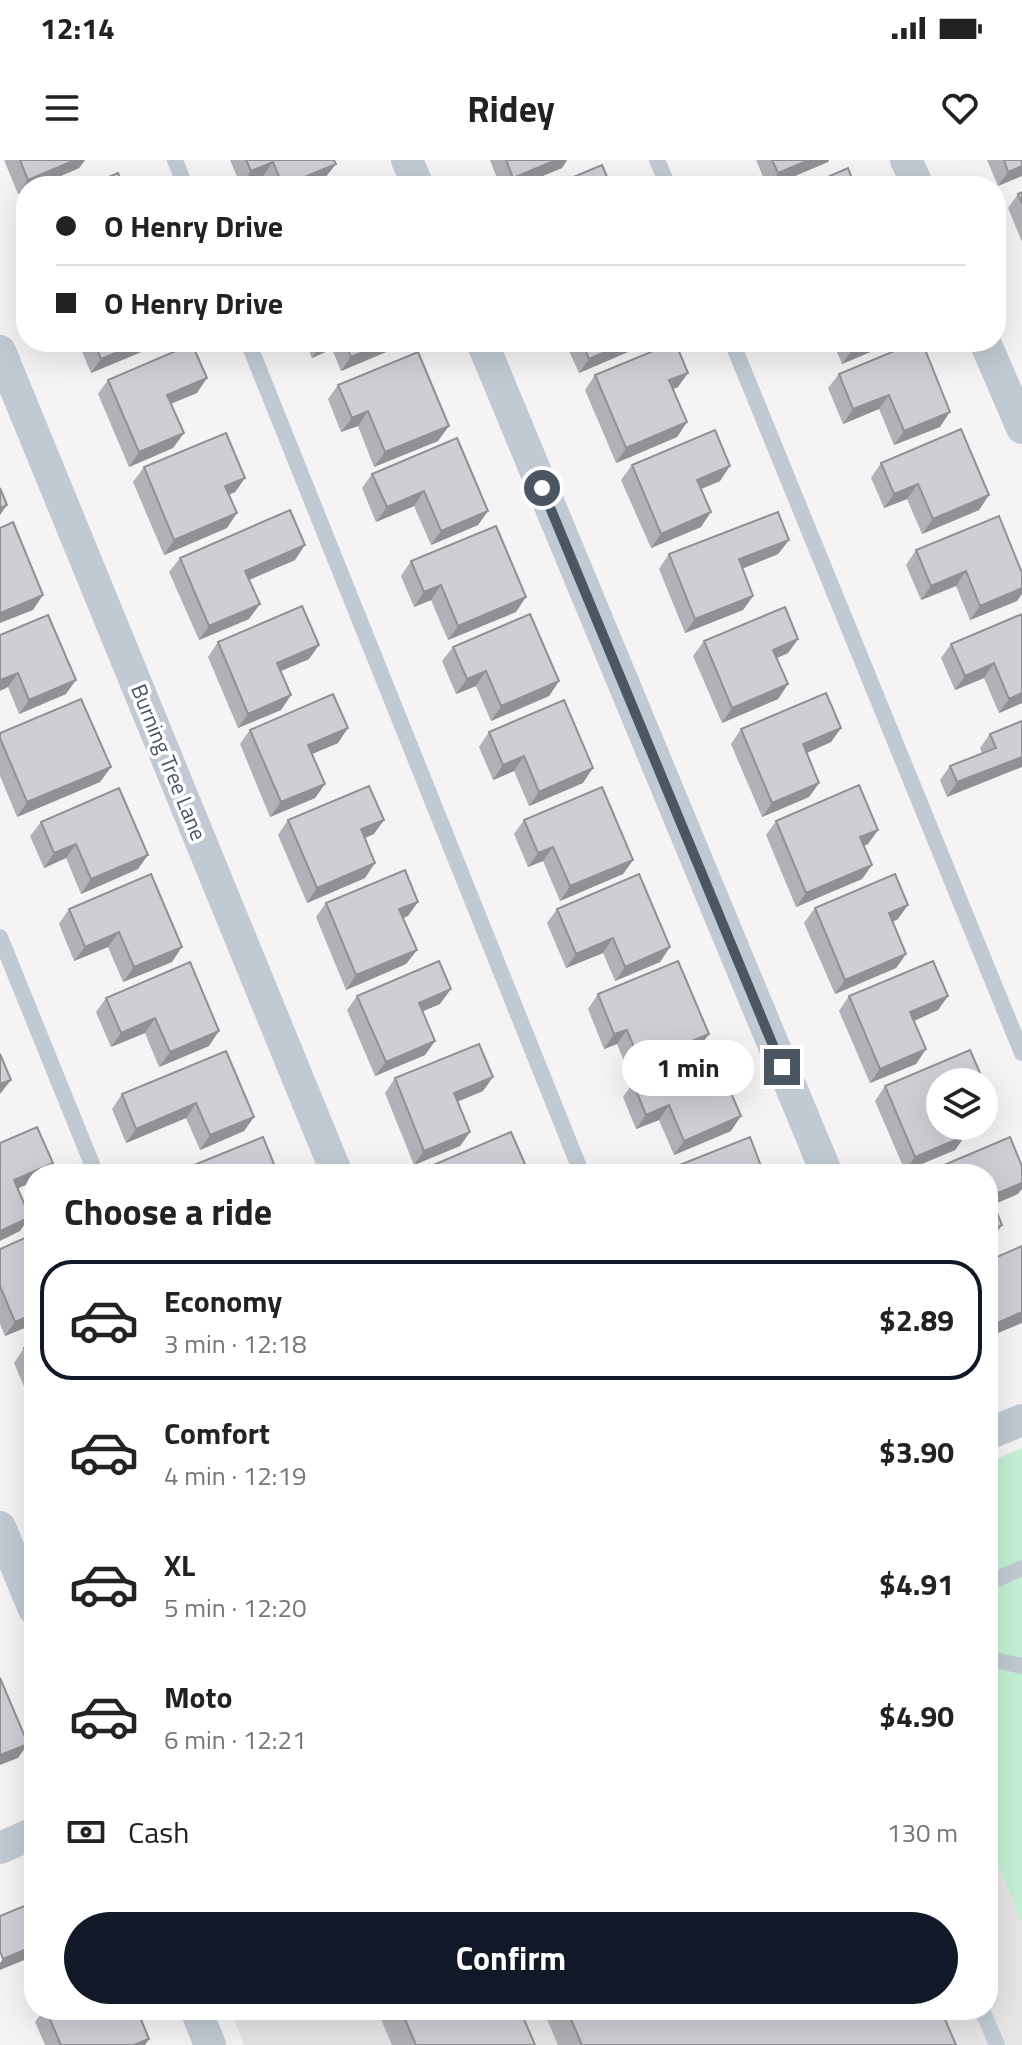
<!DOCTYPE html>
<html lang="en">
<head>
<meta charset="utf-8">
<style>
	:root { --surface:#fff; --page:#f2f2f2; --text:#222; --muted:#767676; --line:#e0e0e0; --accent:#111827 }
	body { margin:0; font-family:"Titillium Web",sans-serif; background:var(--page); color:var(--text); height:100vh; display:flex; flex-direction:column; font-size:30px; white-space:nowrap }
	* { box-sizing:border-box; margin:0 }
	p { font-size:26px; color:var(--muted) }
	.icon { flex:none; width:44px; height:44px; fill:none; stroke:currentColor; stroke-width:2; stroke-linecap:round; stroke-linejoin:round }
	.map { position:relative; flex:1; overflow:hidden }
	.sheet { position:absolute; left:24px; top:1004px; width:974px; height:856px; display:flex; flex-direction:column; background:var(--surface); border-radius:32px; box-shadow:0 8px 32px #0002 }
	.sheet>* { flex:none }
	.top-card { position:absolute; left:16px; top:16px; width:990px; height:176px; border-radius:32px; box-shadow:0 8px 32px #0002; display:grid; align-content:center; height:176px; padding:0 40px; background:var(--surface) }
	.buttons { position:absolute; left:926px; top:908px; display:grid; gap:16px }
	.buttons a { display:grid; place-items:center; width:72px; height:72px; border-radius:50%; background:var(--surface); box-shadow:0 8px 32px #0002; font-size:40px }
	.end { position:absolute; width:36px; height:36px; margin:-18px; border:10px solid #4a5661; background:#fff; box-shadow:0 0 0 4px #fff }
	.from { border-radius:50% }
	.bubble { position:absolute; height:56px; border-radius:28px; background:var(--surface); box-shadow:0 8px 32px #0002; font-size:26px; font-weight:700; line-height:56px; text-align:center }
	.top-card b { display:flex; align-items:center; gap:28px; height:76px; font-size:30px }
	.top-card b+b { border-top:2px solid var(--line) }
	.top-card i { width:20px; height:20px; background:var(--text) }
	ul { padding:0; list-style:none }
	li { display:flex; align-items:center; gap:24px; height:120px; margin:0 16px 12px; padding:0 24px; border:4px solid transparent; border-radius:32px }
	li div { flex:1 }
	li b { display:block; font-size:30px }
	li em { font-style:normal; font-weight:700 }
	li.selected { border-color:var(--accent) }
	li>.icon { width:72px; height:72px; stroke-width:1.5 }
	h2 { padding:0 40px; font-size:36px; line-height:96px }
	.pay { display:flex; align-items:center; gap:20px; height:88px; padding:0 40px; font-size:30px }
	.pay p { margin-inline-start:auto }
	.action { display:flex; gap:16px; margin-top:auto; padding:16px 40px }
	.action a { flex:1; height:92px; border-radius:48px; background:var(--accent); color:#fff; font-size:32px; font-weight:700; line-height:92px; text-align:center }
	.status { display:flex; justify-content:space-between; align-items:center; height:56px; padding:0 40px; background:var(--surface); direction:ltr }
	.status svg { height:22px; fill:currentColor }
	header { display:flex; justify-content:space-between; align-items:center; height:104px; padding:0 40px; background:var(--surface); font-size:36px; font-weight:700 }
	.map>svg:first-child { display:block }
	.education { fill:#e6e4e5 }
	.green { fill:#c3f1d5 }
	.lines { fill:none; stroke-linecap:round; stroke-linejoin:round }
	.service { stroke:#c1cad2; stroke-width:16 }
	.minor { stroke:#c1cad2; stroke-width:32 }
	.wall { fill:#b0b2b7 }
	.shaded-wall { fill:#909195 }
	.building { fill:#cdcfd5; stroke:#909195; stroke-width:2 }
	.route { stroke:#4a5661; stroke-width:10 }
	.labels { text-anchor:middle; stroke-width:7; stroke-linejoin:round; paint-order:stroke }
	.street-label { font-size:22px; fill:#4a5661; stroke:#fff }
</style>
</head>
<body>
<div class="status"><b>12:14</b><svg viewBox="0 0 49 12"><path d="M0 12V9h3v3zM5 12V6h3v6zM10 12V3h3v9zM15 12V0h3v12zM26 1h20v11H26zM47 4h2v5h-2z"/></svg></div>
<header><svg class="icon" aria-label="menu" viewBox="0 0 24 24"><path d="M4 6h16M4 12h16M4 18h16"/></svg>Ridey<svg class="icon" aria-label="heart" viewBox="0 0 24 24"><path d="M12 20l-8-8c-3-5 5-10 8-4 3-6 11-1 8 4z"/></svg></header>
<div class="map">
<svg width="1022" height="1885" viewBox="0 0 1022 1885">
	<rect width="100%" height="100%" fill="#f5f3f3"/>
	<!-- education -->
	<path class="education" d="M 988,1681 L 1022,1762 L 1022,1885 L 244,1885 L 230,1850 L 988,1850 Z"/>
	<!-- green -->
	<path class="green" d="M 1022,1288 L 1022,1762 L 988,1681 L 988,1303 Z"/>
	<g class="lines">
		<!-- service -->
		<path class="service" d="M 175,0 L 185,26
			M 657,0 L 668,26
			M 248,182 L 582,1014
			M 732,182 L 1022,893
			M 0,777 L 96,1014
			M 988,1423 L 1022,1408
			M 988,1494 L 990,1499 L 1022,1506
			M 982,1850 L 997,1885"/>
		<!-- minor -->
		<path class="minor" d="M 407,0 L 418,26
			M 906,0 L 918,26
			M 482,182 L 827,1014
			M 985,182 L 1022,268
			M 0,191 L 337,1014
			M 988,1274 L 1022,1260
			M 0,1367 L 34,1449
			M 0,1688 L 34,1673
			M 196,1850 L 210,1885"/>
	</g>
	<!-- wall -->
	<path class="wall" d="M 4,0 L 85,0 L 79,8 L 38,26 L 26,26 L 18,34 Z
		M 230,0 L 334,0 L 325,18 L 307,26 L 267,26 L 263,16 L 241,26 Z
		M 490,0 L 567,0 L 562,8 L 518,26 L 500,26 Z
		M 756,0 L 829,0 L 828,2 L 771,26 L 767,26 Z
		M 987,0 L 1022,0 L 998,26 Z
		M 1022,32 L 1022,82 L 1008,48 L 1018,34 Z
		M 78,182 L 152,182 L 146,190 L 91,213 Z
		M 305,182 L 402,182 L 398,187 L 341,211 L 332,189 L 312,198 Z
		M 565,182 L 635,182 L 628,192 L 579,213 Z
		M 833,182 L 894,182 L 842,204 Z
		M 916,182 L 940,267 L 894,285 L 879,249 L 843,264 L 828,228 L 839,214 Z
		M 595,215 L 678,227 L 673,229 L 687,262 L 677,277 L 616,303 L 585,230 Z
		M 108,220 L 197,233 L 171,244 L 184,273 L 173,288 L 129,307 L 98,234 Z
		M 338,225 L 438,281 L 374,307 L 358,266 L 341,272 L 328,239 Z
		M 881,303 L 989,335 L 979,350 L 922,374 L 907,339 L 884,348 L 871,318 Z
		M 632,305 L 720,321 L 701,329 L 701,367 L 651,388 L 621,320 Z
		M 144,307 L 245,318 L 235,332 L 229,335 L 227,368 L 164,395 L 133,322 Z
		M 372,314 L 488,351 L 478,365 L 431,385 L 414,346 L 376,362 L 362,328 Z
		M 789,380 L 778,394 L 742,409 L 753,436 L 743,450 L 685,473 L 659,409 L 669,394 Z
		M 916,390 L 1022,413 L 1017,441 L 970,460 L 956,426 L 921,440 L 906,405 Z
		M 180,398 L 295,400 L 249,420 L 249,459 L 199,480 L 169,412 Z
		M 411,401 L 516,452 L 448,480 L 431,440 L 414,447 L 401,416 Z
		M 1022,454 L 1022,543 L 999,553 L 984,518 L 955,530 L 941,498 L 951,484 Z
		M 0,475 L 66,534 L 19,554 L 8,527 Z
		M 798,479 L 788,493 L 777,498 L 788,524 L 778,539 L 722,563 L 693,496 L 704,481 Z
		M 218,482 L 319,485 L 309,499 L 281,511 L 291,535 L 281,550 L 238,568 L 208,497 Z
		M 453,487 L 559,521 L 549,536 L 491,561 L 476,526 L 456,534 L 442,501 Z
		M 1022,561 L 947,637 L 940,620 L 950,606 L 982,593 L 980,588 L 990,574 Z
		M 841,568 L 831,582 L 807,593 L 819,623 L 809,637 L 762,657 L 731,584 L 741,569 Z
		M 250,570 L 338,583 L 312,594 L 325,624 L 315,638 L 270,657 L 240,584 Z
		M 489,572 L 583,623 L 529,646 L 514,611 L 493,620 L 479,587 Z
		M 0,573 L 111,607 L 100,622 L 17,657 L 0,616 Z
		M 288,660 L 374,674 L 365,678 L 365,718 L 307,743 L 278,675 Z
		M 524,660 L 633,700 L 623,714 L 560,741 L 543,701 L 528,707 L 514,674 Z
		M 776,661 L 878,670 L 868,684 L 864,686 L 872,705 L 862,719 L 796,747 L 766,675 Z
		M 41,662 L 138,709 L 81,734 L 66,698 L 44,708 L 30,676 Z
		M 151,714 L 172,802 L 123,822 L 108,787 L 74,801 L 59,764 L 69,749 Z
		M 326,743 L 408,756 L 403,758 L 417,790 L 406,804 L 346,830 L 316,757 Z
		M 815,748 L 898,759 L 893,762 L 906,794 L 896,808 L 835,834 L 804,763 Z
		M 557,749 L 670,787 L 660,802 L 615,821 L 603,793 L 566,808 L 547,763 Z
		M 190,802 L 209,886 L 159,907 L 145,873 L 111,887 L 96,852 L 106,838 Z
		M 598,834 L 699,888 L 630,916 L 617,884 L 604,889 L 588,849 Z
		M 357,836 L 440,844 L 423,851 L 435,881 L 425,895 L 375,916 L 347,850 Z
		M 849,836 L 948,836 L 938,850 L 914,861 L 926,889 L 916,904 L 870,923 L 839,851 Z
		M 226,891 L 254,957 L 244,971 L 200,990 L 186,958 L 126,983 L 112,949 L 122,934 Z
		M 493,917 L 483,931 L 457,942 L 470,972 L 460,986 L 414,1005 L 385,933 L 395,918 Z
		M 940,922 L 965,976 L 955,990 L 905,1011 L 875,941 L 885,926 Z
		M 633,923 L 731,971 L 674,995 L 659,960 L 636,969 L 623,937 Z
		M 525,1004 L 517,1014 L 426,1014 L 431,1006 Z
		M 0,1089 L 34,1164 L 5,1176 L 0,1164 Z
		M 34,1184 L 34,1250 L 14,1203 L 24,1188 Z
		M 44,1850 L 137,1850 L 145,1885 L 45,1885 L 35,1862 Z
		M 377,1850 L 520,1850 L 535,1885 L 392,1885 Z
		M 543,1850 L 941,1850 L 956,1885 L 558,1885 Z"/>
	<!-- shaded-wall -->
	<path class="shaded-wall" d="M 75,0 L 85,0 L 79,8 L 38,26 L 26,26 L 26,31 L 18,34 L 28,20 Z
		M 556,0 L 567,0 L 562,8 L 518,26 L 508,26 L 513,18 Z
		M 809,0 L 829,0 L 828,2 L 771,26 L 769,26 L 778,13 Z
		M 273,2 L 263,16 L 241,26 L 251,11 Z
		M 336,4 L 325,18 L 307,26 L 283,26 Z
		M 1022,6 L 1022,16 L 998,26 L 1008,12 Z
		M 141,182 L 152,182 L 146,190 L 91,213 L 101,199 Z
		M 325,182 L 337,182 L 332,189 L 312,198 L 322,183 Z
		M 387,182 L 402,182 L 398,187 L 341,211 L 351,197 Z
		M 628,182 L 635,182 L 628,192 L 579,213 L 589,199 Z
		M 870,182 L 894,182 L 842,204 L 852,190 Z
		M 688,213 L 678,227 L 659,235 L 669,220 Z
		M 207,218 L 197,233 L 157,249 L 167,235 Z
		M 889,235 L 879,249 L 843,264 L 853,249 Z
		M 368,251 L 358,266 L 341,272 L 352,258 Z
		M 950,252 L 940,267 L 894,285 L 904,271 Z
		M 687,262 L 677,277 L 616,303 L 626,288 Z
		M 449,266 L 438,281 L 374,307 L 385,292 Z
		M 184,273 L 173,288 L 129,307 L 139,292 Z
		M 730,306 L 720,321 L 687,335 L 697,320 Z
		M 245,318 L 235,332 L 215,340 L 225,326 Z
		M 918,324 L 907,339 L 884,348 L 894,334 Z
		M 424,331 L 414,346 L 376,362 L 387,347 Z
		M 989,335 L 979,350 L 922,374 L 933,359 Z
		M 7,345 L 0,355 L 0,348 Z
		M 488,351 L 478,365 L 431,385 L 441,371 Z
		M 711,352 L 701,367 L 651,388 L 661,374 Z
		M 237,353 L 227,368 L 164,395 L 174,380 Z
		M 789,380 L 778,394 L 729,414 L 739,399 Z
		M 305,385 L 295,400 L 235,426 L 245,411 Z
		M 966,411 L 956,426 L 921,440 L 931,426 Z
		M 441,425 L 431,440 L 414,447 L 424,432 Z
		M 1022,428 L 1022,434 L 1017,441 L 970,460 L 980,446 Z
		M 43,435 L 33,450 L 0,463 L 0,453 Z
		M 753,436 L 743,450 L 685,473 L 695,459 Z
		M 526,437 L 516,452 L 448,480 L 458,466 Z
		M 260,444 L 249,459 L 199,480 L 209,466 Z
		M 798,479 L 788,493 L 763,504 L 773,490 Z
		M 319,485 L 309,499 L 267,517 L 277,503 Z
		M 994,503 L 984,518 L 955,530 L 965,516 Z
		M 486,511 L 476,526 L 456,534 L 467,519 Z
		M 18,513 L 8,527 L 0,531 L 0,520 Z
		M 76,520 L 66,534 L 19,554 L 29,540 Z
		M 559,521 L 549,536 L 491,561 L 501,546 Z
		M 788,524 L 778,539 L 722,563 L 732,548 Z
		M 1022,533 L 1022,543 L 999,553 L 1009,539 Z
		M 291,535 L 281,550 L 238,568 L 248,554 Z
		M 348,568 L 338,583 L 298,600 L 308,585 Z
		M 841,568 L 831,582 L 793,599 L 803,584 Z
		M 524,596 L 514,611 L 493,620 L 503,605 Z
		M 1022,597 L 1022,607 L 947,637 L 957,622 Z
		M 111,607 L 100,622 L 17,657 L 27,642 Z
		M 593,608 L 583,623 L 529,646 L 539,632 Z
		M 819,623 L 809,637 L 762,657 L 772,643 Z
		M 325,624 L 315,638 L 270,657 L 281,642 Z
		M 384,660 L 374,674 L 351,684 L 361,669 Z
		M 878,670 L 868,684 L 850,692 L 860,677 Z
		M 76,684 L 66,698 L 44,708 L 54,693 Z
		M 553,687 L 543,701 L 528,707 L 538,693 Z
		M 148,695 L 138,709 L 81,734 L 91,719 Z
		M 633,700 L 623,714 L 560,741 L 570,726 Z
		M 375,703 L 365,718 L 307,743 L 317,728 Z
		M 872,705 L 862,719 L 796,747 L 806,733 Z
		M 418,742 L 408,756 L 389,764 L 399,749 Z
		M 908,745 L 898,759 L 879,768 L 889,753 Z
		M 119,772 L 108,787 L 74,801 L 85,787 Z
		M 613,778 L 603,793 L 566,808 L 576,794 Z
		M 182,787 L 172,802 L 123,822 L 134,807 Z
		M 670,787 L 660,802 L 615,821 L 625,807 Z
		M 417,790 L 406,804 L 346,830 L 356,815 Z
		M 906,794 L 896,808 L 835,834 L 845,820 Z
		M 451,829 L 440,844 L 409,857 L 419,843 Z
		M 948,836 L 938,850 L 900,867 L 910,852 Z
		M 155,858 L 145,873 L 111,887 L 121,873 Z
		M 627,870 L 617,884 L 604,889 L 614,874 Z
		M 219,871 L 209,886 L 159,907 L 170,892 Z
		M 709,874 L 699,888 L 630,916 L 640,902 Z
		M 435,881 L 425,895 L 375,916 L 386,902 Z
		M 926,889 L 916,904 L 870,923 L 880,909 Z
		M 493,917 L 483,931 L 444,947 L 454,933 Z
		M 11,920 L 0,934 L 0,924 Z
		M 196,943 L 186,958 L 126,983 L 136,969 Z
		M 669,945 L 659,960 L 636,969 L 646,955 Z
		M 741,956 L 731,971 L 674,995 L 684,981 Z
		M 254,957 L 244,971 L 200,990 L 210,975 Z
		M 470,972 L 460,986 L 414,1005 L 424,991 Z
		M 965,976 L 955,990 L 905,1011 L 915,997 Z
		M 53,1003 L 45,1014 L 34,1014 L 34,1021 L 4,1035 L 14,1020 Z
		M 525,1004 L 517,1014 L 504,1014 L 505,1012 Z
		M 1022,1023 L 1022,1029 L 1018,1034 L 988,1047 L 990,1036 Z
		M 30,1057 L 20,1071 L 0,1081 L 0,1071 Z
		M 1002,1065 L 992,1079 L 988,1081 L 988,1071 Z
		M 1022,1152 L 1022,1163 L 988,1177 L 988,1167 Z
		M 34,1154 L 34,1164 L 5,1176 L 15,1162 Z
		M 28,1584 L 18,1598 L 0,1605 L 0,1595 Z
		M 34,1786 L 34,1796 L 0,1810 L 0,1803 L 3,1799 Z
		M 149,1879 L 145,1885 L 134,1885 Z"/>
	<!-- building -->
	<path class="building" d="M 20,0 L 75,0 L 28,20 Z
		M 246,0 L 334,0 L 336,4 L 283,26 L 273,2 L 251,11 Z
		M 506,0 L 556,0 L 513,18 Z
		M 772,0 L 809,0 L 778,13 Z
		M 1004,0 L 1022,0 L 1022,6 L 1008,12 Z
		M 602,5 L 611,26 L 552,26 Z
		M 848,8 L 855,26 L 807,26 Z
		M 118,13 L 124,26 L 87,26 Z
		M 342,20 L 345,26 L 329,26 Z
		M 1022,32 L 1022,44 L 1018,34 Z
		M 94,182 L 141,182 L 101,199 Z
		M 345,182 L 387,182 L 351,197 Z
		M 582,182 L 628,182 L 589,199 Z
		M 675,182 L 688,213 L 669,220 L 687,262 L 626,288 L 595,215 Z
		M 849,182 L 870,182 L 852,190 Z
		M 916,182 L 922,182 L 950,252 L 904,271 L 889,235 L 853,249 L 839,214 Z
		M 192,184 L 207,218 L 167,235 L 184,273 L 139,292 L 108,220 Z
		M 418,192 L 449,266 L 385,292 L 368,251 L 352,258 L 338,225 Z
		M 961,269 L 989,335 L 933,359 L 918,324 L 894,334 L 881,303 Z
		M 715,270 L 730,306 L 697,320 L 711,352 L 661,374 L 632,305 Z
		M 226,273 L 245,318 L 225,326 L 237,353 L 174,380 L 144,307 Z
		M 457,278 L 488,351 L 441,371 L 424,331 L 387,347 L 372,314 Z
		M 0,328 L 7,345 L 0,348 Z
		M 290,350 L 305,385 L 245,411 L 260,444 L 209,466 L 180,398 Z
		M 778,352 L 789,380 L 739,399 L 753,436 L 695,459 L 669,394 Z
		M 999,356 L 1022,413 L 1022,428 L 980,446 L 966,411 L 931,426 L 916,390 Z
		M 13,362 L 43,435 L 0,453 L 0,368 Z
		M 496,366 L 526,437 L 458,466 L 441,425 L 424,432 L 411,401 Z
		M 302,446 L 319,485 L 277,503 L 291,535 L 248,554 L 218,482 Z
		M 785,447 L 798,479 L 773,490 L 788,524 L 732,548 L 704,481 Z
		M 530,454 L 559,521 L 501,546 L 486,511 L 467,519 L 453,487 Z
		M 1022,454 L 1022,533 L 1009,539 L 994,503 L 965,516 L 951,484 Z
		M 48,455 L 76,520 L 29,540 L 18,513 L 0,520 L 0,475 Z
		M 826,533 L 841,568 L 803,584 L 819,623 L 772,643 L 741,569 Z
		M 333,534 L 348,568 L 308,585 L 325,624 L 281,642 L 250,570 Z
		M 81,539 L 111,607 L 27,642 L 0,578 L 0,573 Z
		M 564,540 L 593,608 L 539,632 L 524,596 L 503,605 L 489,572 Z
		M 1022,561 L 1022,597 L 957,622 L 950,606 L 996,588 L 990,574 Z
		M 859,625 L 878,670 L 860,677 L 872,705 L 806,733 L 776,661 Z
		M 369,626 L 384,660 L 361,669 L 375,703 L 317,728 L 288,660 Z
		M 602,627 L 633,700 L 570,726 L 553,687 L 538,693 L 524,660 Z
		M 119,628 L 148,695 L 91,719 L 76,684 L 54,693 L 41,662 Z
		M 405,710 L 418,742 L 399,749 L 417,790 L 356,815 L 326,743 Z
		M 151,714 L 182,787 L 134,807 L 119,772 L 85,787 L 69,749 Z
		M 639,714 L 670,787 L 625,807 L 613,778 L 576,794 L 557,749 Z
		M 895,714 L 908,745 L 889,753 L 906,794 L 845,820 L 815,748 Z
		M 439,801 L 451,829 L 419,843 L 435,881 L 386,902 L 357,836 Z
		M 678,801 L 709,874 L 640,902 L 627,870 L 614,874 L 598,834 Z
		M 933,801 L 948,836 L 910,852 L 926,889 L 880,909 L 849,836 Z
		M 190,802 L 219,871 L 170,892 L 155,858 L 121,873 L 106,838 Z
		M 479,884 L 493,917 L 454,933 L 470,972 L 424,991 L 395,918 Z
		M 712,889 L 741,956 L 684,981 L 669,945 L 646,955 L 633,923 Z
		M 970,890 L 984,922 L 940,922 L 940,966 L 961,966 L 965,976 L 915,997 L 885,926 Z
		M 226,891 L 254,957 L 210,975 L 196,943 L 136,969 L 122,934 Z
		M 0,894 L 11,920 L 0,924 Z
		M 37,967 L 53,1003 L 14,1020 L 30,1057 L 0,1071 L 0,983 Z
		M 511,972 L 525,1004 L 505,1012 L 506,1014 L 435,1014 L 431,1006 Z
		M 263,977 L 278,1014 L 172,1014 Z
		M 750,977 L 764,1014 L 657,1014 Z
		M 1010,977 L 1022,1006 L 1022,1023 L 990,1036 L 1002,1065 L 988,1071 L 988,1014 L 923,1014 Z
		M 34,1074 L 34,1154 L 15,1162 L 0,1126 L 0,1089 Z
		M 1022,1086 L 1022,1152 L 988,1167 L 988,1101 Z
		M 34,1184 L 34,1211 L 24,1188 Z
		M 0,1518 L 28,1584 L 0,1595 Z
		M 34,1742 L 34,1786 L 3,1799 L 0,1791 L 0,1756 Z
		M 46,1850 L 137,1850 L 149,1879 L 134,1885 L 61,1885 Z
		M 401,1850 L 520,1850 L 535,1885 L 416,1885 Z
		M 567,1850 L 941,1850 L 956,1885 L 582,1885 Z"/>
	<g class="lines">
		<!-- route -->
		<path class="route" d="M 542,328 L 782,907"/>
	</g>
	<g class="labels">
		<!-- street labels -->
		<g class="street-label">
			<text transform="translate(169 602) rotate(68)" y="8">Burning Tree Lane</text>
		</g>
	</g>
</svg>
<div class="buttons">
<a><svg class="icon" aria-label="layers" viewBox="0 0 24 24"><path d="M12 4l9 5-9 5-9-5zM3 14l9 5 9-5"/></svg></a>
</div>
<i class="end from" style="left:542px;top:328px"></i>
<i class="end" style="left:782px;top:907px"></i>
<div class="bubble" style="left:622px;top:880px;width:132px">1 min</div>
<div class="top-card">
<b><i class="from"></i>O Henry Drive</b>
<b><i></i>O Henry Drive</b>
</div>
<section class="sheet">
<h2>Choose a ride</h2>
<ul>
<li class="selected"><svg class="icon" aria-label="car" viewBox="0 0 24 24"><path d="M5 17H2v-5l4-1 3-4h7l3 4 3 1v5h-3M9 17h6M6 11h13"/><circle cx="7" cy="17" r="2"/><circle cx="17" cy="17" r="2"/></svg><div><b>Economy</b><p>3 min · 12:18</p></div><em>$2.89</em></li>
<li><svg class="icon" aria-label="car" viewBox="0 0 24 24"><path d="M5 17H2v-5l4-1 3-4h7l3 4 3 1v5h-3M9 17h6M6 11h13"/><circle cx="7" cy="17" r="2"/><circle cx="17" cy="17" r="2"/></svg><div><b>Comfort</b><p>4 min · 12:19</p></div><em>$3.90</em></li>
<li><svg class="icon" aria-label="car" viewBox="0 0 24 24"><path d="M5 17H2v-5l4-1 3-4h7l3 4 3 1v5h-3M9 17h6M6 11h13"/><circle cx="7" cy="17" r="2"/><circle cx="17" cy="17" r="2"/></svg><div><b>XL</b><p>5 min · 12:20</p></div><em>$4.91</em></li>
<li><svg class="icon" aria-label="car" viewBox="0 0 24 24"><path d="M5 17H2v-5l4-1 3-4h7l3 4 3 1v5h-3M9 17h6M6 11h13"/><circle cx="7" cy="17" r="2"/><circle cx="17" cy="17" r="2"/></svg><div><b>Moto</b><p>6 min · 12:21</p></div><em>$4.90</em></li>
</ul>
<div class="pay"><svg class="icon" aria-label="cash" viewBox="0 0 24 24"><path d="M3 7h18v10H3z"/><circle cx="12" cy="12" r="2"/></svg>Cash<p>130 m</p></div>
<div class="action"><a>Confirm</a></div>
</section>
</div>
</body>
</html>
